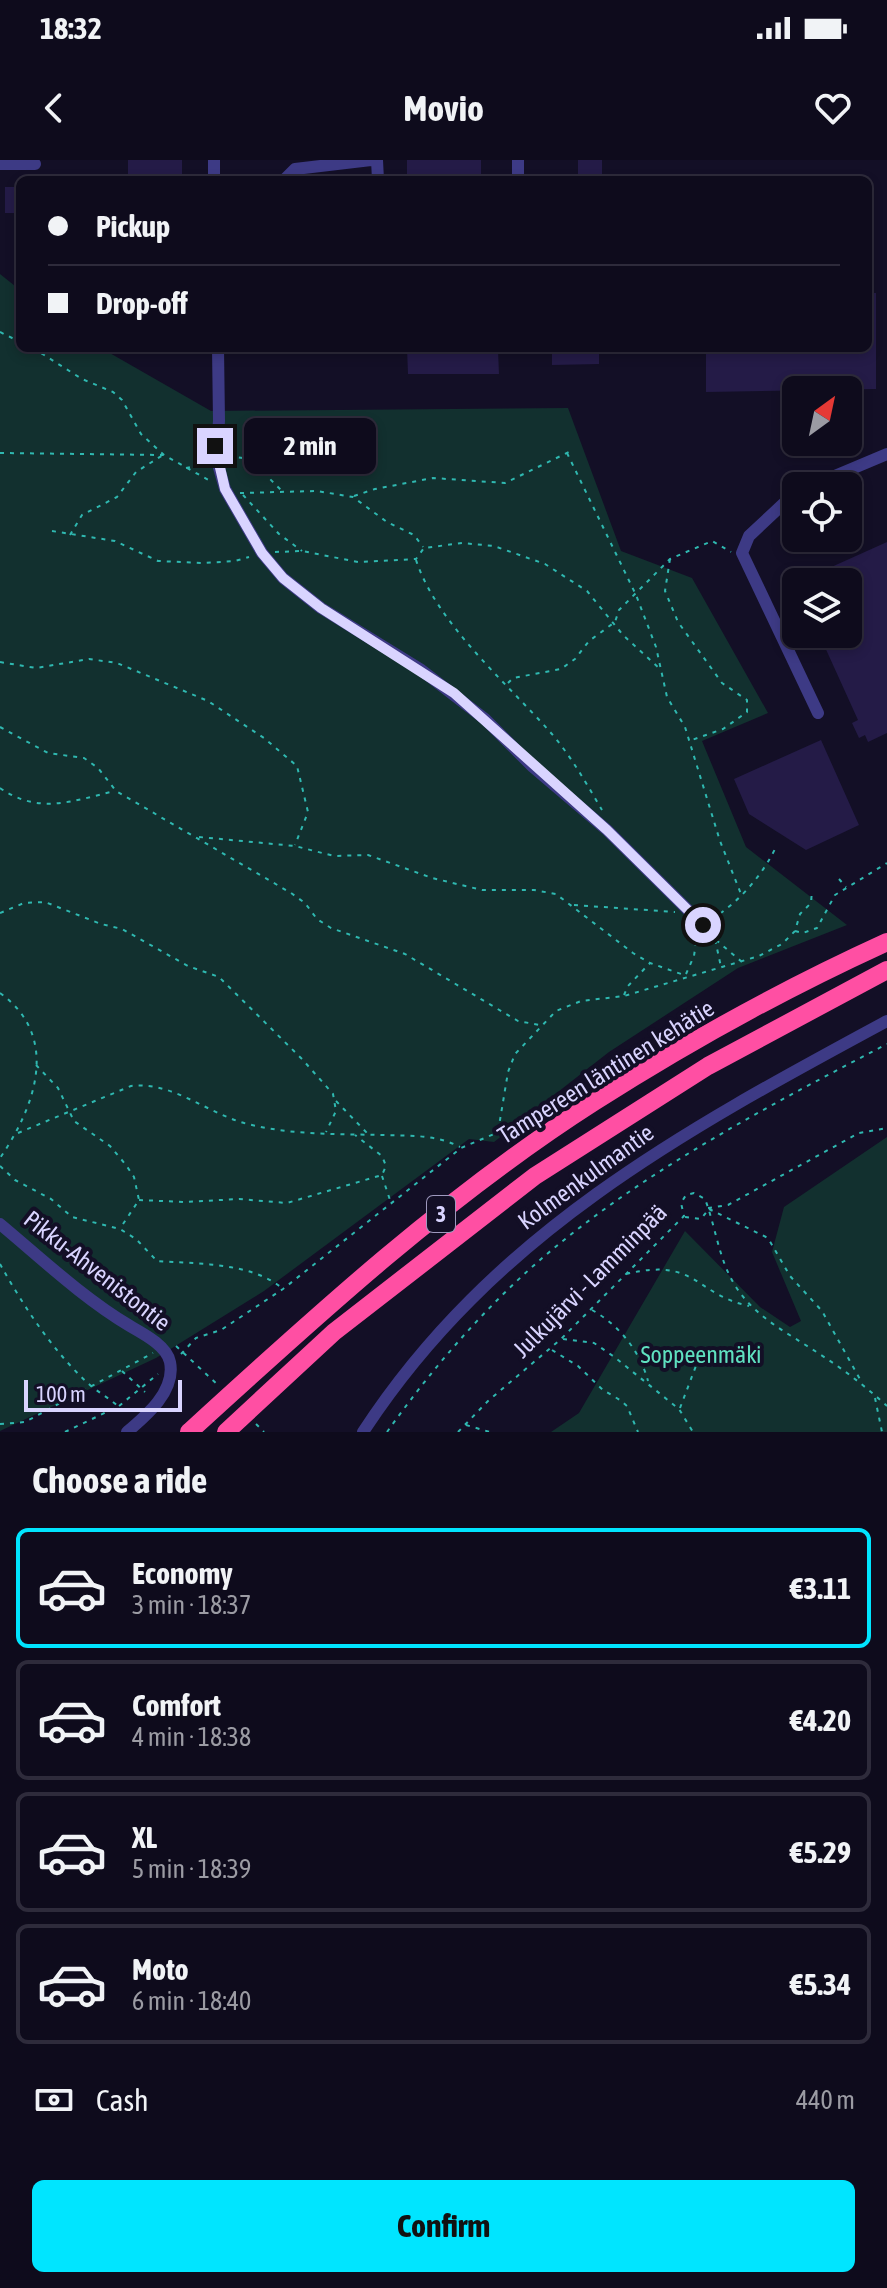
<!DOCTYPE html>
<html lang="en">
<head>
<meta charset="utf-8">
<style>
	:root { --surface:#0e0b1c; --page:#1c1929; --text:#f1f3f6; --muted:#9b9ba3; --line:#2e2b3b; --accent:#00e5ff }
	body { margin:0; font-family:"Asap Condensed",sans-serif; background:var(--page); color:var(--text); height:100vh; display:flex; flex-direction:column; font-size:30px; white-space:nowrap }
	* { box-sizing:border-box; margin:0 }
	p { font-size:26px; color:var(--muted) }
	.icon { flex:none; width:44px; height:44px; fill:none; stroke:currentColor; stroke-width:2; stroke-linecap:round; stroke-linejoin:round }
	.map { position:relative; height:1272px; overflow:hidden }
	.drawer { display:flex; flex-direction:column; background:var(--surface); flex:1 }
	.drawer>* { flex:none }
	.banner { position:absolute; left:16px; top:16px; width:856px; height:176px; border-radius:12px; box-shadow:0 4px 12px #0003,0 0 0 2px var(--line); display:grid; align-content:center; height:176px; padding:0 32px; background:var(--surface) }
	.needle { width:52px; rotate:33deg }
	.fabs { position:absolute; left:782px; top:216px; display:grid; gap:16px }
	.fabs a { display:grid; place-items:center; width:80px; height:80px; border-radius:12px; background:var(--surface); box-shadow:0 4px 12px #0003,0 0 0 2px var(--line); font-size:40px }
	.scale { position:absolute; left:24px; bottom:20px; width:158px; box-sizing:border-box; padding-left:8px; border:4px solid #d9d4ff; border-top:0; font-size:22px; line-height:28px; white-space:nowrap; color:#d9d4ff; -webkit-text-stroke:6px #130f26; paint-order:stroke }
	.end { position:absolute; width:36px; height:36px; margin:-18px; border:10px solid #d9d4ff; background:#111; box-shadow:0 0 0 4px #111 }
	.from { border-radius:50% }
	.bubble { position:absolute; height:56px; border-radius:12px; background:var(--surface); box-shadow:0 4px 12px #0003,0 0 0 2px var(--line); font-size:26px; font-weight:700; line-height:56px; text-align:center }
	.banner b { display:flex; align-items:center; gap:28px; height:76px; font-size:30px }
	.banner b+b { border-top:2px solid var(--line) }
	.banner i { width:20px; height:20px; background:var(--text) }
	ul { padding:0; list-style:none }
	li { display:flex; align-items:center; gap:24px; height:120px; margin:0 16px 12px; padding:0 16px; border:4px solid var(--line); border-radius:12px }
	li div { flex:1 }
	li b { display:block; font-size:30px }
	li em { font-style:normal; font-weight:700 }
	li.current { border-color:var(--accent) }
	li>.icon { width:72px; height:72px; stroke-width:1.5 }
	h2 { padding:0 32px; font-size:36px; line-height:96px }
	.pay { display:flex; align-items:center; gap:20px; height:88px; padding:0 32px; font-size:30px }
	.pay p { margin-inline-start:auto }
	.action { display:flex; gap:16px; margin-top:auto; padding:16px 32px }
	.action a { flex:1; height:92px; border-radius:12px; background:var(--accent); color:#111; font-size:32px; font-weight:700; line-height:92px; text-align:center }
	.status { display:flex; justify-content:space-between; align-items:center; height:56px; padding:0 40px; background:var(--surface); direction:ltr }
	.status svg { height:22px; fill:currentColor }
	header { display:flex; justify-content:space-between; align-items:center; height:104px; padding:0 32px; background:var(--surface); font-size:36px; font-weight:700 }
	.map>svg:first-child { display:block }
	.green { fill:#12302f }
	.building { fill:#241b47 }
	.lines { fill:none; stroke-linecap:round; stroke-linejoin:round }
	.path { stroke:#2fb8b0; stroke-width:2; stroke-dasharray:4 6; stroke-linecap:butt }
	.minor { stroke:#3d3a85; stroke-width:12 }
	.highway { stroke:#ff4fa3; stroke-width:18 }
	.route { stroke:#d9d4ff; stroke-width:10 }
	.labels { text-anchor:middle; stroke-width:8; stroke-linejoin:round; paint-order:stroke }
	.shield { fill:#130f26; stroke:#9e99be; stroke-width:2 }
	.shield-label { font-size:22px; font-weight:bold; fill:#d9d4ff }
	.street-label { font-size:24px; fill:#d9d4ff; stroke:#130f26 }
	.park-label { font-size:24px; fill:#5fe0c0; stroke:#130f26 }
</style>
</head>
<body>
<div class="status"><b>18:32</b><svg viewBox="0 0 49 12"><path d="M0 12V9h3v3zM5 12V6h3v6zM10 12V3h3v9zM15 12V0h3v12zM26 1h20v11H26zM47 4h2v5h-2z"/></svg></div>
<header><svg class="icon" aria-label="back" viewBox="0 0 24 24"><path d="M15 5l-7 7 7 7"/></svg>Movio<svg class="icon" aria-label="heart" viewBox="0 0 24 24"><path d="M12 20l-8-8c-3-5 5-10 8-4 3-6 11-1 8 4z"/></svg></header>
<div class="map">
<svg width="887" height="1272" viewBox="0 0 887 1272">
	<rect width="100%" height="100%" fill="#130f26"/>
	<!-- green -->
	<path class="green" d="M 0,114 L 20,130 L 20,188 L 101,188 L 211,251 L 568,248 L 621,391 L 692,418 L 768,553 L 702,581 L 746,687 L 847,765 L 738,808 L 609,892 L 494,982 L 469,979 L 264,1131 L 156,1198 L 0,1271 Z
		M 887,977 L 887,1272 L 551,1272 L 579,1253 L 685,1071 L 760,1147 L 790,1167 L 801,1161 L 772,1092 L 784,1047 Z"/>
	<!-- building -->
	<path class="building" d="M 128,0 L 182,0 L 182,20 L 128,20 Z
		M 407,0 L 481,0 L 481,20 L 407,20 Z
		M 578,0 L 602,0 L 602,20 L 578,20 Z
		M 5,27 L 20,27 L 20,53 L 5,53 Z
		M 868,133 L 876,133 L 876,229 L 706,232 L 706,188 L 868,188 Z
		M 407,188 L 438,188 L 438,191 L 498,190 L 499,214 L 408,214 Z
		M 552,188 L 599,188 L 599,204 L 552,205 Z
		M 887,382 L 887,573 L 868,582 L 865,575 L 859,578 L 852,563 L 858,560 L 819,474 L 848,474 L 848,422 L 798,422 Z
		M 821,580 L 859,665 L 806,690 L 749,654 L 734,619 Z"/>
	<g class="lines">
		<!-- path -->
		<path class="path" d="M 0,172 L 20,182
			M 33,188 L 82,219 L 113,232 L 122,240 L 141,274 L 164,295 L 212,322
			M 0,293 L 163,295
			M 567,293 L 636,435 L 656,487 L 667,537 L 685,567 L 720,681 L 741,734
			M 229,296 L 250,299 L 281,330
			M 186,308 L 196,306 L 204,298
			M 240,333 L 317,331 L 353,337 L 387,362 L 414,375 L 423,387
			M 243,335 L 279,374 L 302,391
			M 354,336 L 375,329 L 433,318 L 505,323 L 573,290
			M 52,371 L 115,381 L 158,401 L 203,403 L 235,401 L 249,397
			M 70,375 L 82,355 L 117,337 L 136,312 L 163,295
			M 275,392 L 302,391 L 358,402 L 416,399 L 424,388 L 462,383 L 494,386 L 545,404 L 587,431 L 623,475 L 659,508
			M 670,399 L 665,431 L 678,462 L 722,523 L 747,540 L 747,552 L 723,569 L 689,581
			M 416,400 C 437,464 507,523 551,573 C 571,596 586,623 602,650
			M 0,502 L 36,508 L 89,499 L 117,503 L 208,541 L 264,578 L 297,606 L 308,652 L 295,685
			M 508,523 L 513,518 L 561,509 L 575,499 L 589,481 L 615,462 L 619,450 L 670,399 L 712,381 L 731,392
			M 0,567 L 48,593 L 84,598 L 98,608 L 116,631 L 291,733 L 305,743 L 317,759 L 331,768 L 405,794 L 518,861 L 540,865
			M 0,628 C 39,655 72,641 115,631
			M 199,677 L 295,686 L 334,696 L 368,695 L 432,718 L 482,730 L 534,730 L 556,734 L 633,793 L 650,803 L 684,815
			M 839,719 L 846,727
			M 574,745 L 675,752
			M 0,753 L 24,743 L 45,742 L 101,764 L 122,769 L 188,806 L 219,817 L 302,899 L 333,934 L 336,951 L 326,972
			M 712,759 C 739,742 762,716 776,687
			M 795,771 L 803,773 L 817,768 L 835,735 L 887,703
			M 709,772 L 715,779 L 721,807
			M 716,780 L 742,802
			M 686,814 L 694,796 L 697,775
			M 0,833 C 61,877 35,947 0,998
			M 624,835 L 628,826 L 650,803
			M 36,905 L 58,928 L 74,961 L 110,986 L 126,1005 L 134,1017 L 139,1040 L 121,1067
			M 336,941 L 368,974
			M 18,973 L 131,926 C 175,921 209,956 252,965 C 294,975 339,974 382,975 C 409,976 435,974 460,987
			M 0,1006 L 15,1020 L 51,1039 L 72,1057 L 120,1069 L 136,1079 L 157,1101 C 197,1104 250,1102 282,1128
			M 382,1016 L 390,1040
			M 139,1040 L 184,1042 L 239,1039 L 287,1043 L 382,1015 L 386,1006 L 382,996 L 355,975
			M 708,1048 L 728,1045 L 859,973 L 887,968
			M 709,1049 L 768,1078 L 790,1116 L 822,1151 L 861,1221
			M 685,1057 L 701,1059 L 708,1050
			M 0,1104 C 24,1147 54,1193 91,1226 C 101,1234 112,1240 121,1249
			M 626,1114 C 697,1097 694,1134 749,1146
			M 592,1150 C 619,1165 640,1191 648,1221
			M 563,1179 L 594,1183 L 613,1196 L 679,1249 L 693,1272
			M 176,1186 L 218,1225
			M 552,1190 L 578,1206 L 603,1230 L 620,1240 L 627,1246 L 638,1272
			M 181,1194 L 196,1178 L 221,1170 L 283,1129 L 461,988 L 494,974 L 499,966 L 508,912 L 515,894 L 556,851 L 581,841 L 624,836 L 759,796 L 782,784 L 795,771 L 800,754 L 811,743 L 812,730
			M 122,1211 L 145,1232
			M 875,1238 L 882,1272
			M 680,1248 L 702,1190
			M 0,1264 L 25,1262 L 153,1193
			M 256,1264 L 264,1272
			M 466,1265 L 490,1272
			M 65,1272 L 119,1246 L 158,1214
			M 387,1272 C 438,1200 499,1131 569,1076 C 666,999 778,941 887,884
			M 458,1272 L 488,1241 L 561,1179 L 684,1056 L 681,1043 L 686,1035 L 694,1033 L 705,1039 C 716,1068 719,1101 736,1127 C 756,1158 788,1173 818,1193 C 843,1209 865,1226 887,1246"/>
		<!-- minor -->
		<path class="minor" d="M 214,0 L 214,20
			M 377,0 L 378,20
			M 518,0 L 518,20
			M 0,4 L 35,4
			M 284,20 L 295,9 L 371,0
			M 218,188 L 219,261 L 216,297 L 225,329 L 262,393 L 283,418 L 321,448 L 420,509 L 485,559 L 533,607 L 607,670 L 703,765
			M 811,326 L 887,294
			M 796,332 L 749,376 L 742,393 L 818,553
			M 0,1064 C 42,1099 83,1138 130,1166 C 144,1174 167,1186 170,1202 C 176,1231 146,1256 127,1272
			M 363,1272 C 493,1073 685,970 887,861"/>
		<!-- highway -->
		<path class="highway" d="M 189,1272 C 317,1155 447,1036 594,942 C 688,882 786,828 887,782
			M 226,1272 L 334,1172 L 535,1016 L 708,906 L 887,810"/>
	</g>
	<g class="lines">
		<!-- route -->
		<path class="route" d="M 215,286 L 225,329 L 262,393 L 283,418 L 321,448 L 454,533 L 607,670 L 703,765"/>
	</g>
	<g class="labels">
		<!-- shield labels -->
		<rect class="shield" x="427" y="1036" width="28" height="36" rx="6"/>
		<g class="shield-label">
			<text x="441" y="1062">3</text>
		</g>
		<!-- street labels -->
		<g class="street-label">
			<text transform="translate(606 912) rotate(-32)" y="8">Tampereen läntinen kehätie</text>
			<text transform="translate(586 1017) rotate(-36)" y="8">Kolmenkulmantie</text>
			<text transform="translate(97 1111) rotate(38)" y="8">Pikku-Ahvenistontie</text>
			<text transform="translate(590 1121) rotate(-45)" y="8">Julkujärvi - Lamminpää</text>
		</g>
		<!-- park labels -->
		<g class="park-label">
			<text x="701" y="1203">Soppeenmäki</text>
		</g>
	</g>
</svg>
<div class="fabs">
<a><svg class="needle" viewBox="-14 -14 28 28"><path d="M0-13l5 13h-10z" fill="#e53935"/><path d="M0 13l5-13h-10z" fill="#9b9ba3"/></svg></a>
<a><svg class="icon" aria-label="locate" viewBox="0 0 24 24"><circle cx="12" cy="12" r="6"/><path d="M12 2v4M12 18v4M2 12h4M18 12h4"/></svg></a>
<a><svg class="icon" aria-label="layers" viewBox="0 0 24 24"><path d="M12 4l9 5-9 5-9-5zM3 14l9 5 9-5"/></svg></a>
</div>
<div class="scale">100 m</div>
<i class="end from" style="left:703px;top:765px"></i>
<i class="end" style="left:215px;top:286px"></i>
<div class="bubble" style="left:244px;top:258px;width:132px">2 min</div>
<div class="banner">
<b><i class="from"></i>Pickup</b>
<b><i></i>Drop-off</b>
</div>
</div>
<section class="drawer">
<h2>Choose a ride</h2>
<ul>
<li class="current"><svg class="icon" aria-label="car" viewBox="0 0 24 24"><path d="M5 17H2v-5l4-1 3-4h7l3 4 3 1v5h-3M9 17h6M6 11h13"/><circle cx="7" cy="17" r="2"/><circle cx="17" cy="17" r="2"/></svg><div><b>Economy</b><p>3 min · 18:37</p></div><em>€3.11</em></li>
<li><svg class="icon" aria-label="car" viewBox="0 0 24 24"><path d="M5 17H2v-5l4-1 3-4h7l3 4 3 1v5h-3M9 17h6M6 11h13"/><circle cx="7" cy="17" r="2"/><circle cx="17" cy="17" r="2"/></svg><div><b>Comfort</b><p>4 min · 18:38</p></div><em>€4.20</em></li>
<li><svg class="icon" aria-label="car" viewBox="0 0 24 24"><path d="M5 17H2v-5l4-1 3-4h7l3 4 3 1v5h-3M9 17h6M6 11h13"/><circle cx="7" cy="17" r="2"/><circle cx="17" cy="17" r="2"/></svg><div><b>XL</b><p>5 min · 18:39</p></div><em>€5.29</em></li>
<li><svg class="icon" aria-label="car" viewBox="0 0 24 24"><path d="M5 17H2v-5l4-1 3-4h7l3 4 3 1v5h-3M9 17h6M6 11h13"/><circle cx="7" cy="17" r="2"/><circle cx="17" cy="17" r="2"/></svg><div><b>Moto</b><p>6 min · 18:40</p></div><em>€5.34</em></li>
</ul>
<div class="pay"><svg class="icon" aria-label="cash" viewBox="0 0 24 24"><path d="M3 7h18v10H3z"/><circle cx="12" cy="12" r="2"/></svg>Cash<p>440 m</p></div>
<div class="action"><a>Confirm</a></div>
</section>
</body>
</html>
